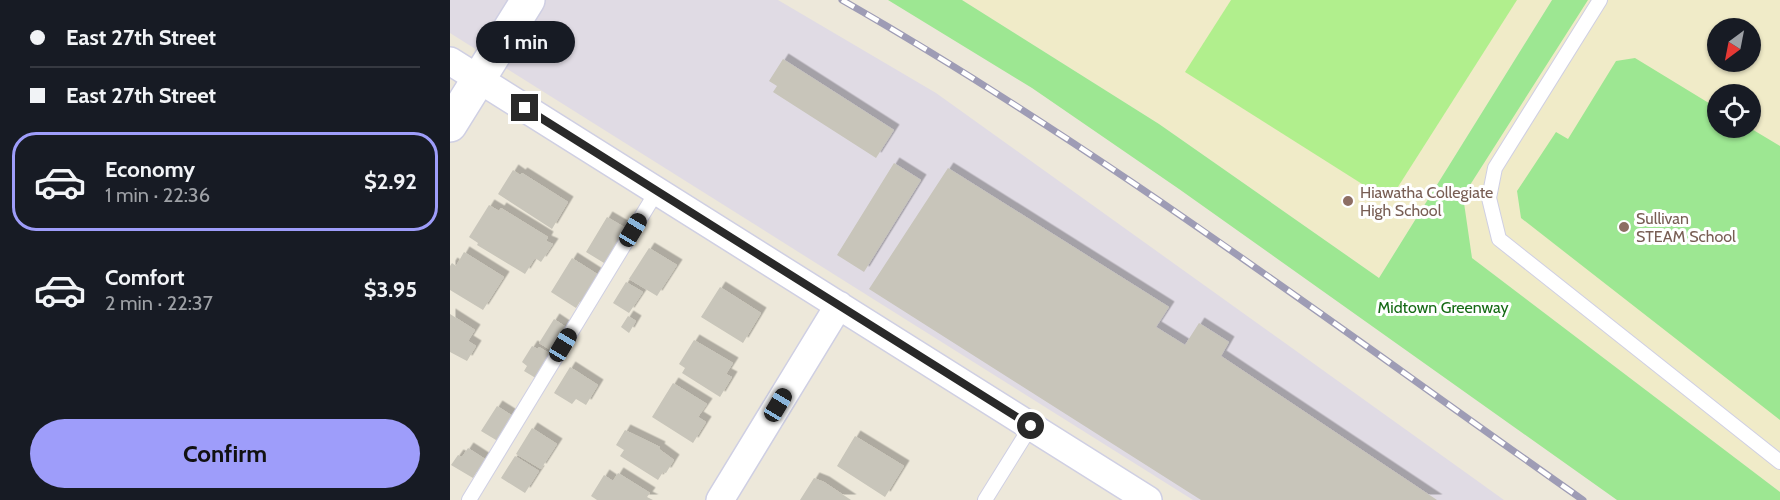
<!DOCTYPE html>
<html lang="en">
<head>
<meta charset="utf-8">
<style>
	:root { --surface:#171b24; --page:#242831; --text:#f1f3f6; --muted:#9ea1a6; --line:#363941; --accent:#9e9dfa }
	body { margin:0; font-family:Cabin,sans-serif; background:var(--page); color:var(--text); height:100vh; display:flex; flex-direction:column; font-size:22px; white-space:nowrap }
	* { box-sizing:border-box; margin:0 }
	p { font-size:20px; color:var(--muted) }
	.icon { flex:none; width:33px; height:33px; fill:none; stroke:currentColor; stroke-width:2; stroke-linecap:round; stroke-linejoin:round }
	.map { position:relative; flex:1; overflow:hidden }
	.side { display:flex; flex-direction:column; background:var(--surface); width:450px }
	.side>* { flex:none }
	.guide { display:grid; align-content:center; height:132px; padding:0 30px; background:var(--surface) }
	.needle { width:39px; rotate:212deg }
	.controls { position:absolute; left:1257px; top:18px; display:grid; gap:12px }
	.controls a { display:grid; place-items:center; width:54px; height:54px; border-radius:50%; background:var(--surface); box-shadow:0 2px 4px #0004; font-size:30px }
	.end { position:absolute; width:27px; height:27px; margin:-14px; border:8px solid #292929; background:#fff; box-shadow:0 0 0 3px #fff }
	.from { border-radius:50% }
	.bubble { position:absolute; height:42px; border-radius:21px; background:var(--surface); box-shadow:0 2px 4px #0004; font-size:20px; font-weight:700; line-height:42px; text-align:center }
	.car { position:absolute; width:18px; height:36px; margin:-18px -9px; border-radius:8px; box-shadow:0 0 4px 2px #0007; background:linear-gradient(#222 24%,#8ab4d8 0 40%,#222 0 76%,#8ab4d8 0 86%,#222 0) }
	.guide b { display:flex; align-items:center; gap:21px; height:57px; font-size:22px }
	.guide b+b { border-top:2px solid var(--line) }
	.guide i { width:15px; height:15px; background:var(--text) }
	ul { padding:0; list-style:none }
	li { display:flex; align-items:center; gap:18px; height:99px; margin:0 12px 9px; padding:0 18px; border:3px solid transparent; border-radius:24px }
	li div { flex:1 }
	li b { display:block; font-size:22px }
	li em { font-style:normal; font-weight:700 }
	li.active { border-color:var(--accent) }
	li>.icon { width:54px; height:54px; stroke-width:1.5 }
	.cta { display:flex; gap:12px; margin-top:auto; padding:12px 30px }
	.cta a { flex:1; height:69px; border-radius:36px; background:var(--accent); color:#111; font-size:24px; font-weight:700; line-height:69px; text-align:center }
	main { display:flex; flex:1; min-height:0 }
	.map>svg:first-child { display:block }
	.industrial { fill:#e0dbe4 }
	.education { fill:#f0ebc8; fill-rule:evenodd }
	.green { fill:#9de792 }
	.pitch { fill:#b1ef8d }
	.building { fill:#c8c5ba; filter:url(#shadow) }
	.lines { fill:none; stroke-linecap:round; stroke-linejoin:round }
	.lane-casing { stroke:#cfcfe3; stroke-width:16 }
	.street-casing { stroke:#cfcfe3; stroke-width:30 }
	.secondary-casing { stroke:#cfcfe3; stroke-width:36 }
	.lane { stroke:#fff; stroke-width:14 }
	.street { stroke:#fff; stroke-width:27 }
	.secondary { stroke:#fff; stroke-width:33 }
	.rail-casing { stroke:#9e9cb5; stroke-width:7 }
	.rail { stroke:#fff; stroke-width:4.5; stroke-dasharray:14; stroke-linecap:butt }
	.route { stroke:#292929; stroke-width:8 }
	.education-dot { fill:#8d6e63; stroke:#fff; stroke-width:2 }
	.labels { text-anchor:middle; stroke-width:6; stroke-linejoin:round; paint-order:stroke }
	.education-label { font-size:16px; fill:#785e54; stroke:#fff; text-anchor:start }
	.park-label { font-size:16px; fill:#156a15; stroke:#fff }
</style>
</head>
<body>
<main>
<section class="side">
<div class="guide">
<b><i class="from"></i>East 27th Street</b>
<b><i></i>East 27th Street</b>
</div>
<ul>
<li class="active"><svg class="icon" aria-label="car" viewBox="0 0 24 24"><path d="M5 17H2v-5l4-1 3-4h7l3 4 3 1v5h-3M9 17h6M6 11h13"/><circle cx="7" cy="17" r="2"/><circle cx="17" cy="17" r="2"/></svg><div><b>Economy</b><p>1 min · 22:36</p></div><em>$2.92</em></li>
<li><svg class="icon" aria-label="car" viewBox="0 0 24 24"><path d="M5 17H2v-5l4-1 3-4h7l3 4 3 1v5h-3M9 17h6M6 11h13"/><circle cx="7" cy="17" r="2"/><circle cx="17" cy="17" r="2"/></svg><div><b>Comfort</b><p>2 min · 22:37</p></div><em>$3.95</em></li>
</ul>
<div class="cta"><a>Confirm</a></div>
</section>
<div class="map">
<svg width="1330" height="500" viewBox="0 0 1330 500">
	<defs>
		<filter id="shadow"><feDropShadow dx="5.5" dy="-5.5" stdDeviation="0" flood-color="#0004"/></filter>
	</defs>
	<rect width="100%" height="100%" fill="#ede8da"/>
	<!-- industrial -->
	<path class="industrial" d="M 0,0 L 328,0 L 486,93 L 1054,500 L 743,500 L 0,33 Z"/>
	<!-- education -->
	<path class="education" d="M 512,0 L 1102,0 L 929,278 L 709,124 Z
		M 1138,0 L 1330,0 L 1330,492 L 1022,258 L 1012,197 ZM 1268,28 L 1300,28 L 1300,62 L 1268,62 ZM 1268,94 L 1300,94 L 1300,128 L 1268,128 Z"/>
	<!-- green -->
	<path class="green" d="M 438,0 L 512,0 L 709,124 L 929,278 L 1102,0 L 1138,0 L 1013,196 L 1022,258 L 1330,492 L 1330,500 L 1167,500 L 729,189 L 582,88 Z
		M 1185,58 L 1267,108 L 1268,128 L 1300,128 L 1330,146 L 1330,420 L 1071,218 L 1067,191 L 1106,132 L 1118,139 L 1166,61 Z"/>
	<!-- pitch -->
	<path class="pitch" d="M 781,0 L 1067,0 L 939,201 L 735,72 Z"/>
	<!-- building -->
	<path class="building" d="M 333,59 L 444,130 L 426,158 L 323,92 L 327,86 L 319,81 Z
		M 444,163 L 471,180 L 414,272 L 387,255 Z
		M 498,168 L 719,307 L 706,327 L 735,345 L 749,323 L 779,342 L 771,356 L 987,500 L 751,500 L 419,289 Z
		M 63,170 L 70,175 L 72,173 L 118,202 L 102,229 L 48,194 Z
		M 39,205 L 49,211 L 51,208 L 98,237 L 96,241 L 103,244 L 91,262 L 85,258 L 75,274 L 27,245 L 28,243 L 19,237 Z
		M 157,217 L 181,231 L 159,266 L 136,252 Z
		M 199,248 L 227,265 L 207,296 L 179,279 Z
		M 14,252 L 54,277 L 33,310 L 0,290 L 0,266 L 2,263 L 6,266 Z
		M 122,258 L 147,274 L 126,308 L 101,292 Z
		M 176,282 L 193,292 L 179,313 L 163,303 Z
		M 270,287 L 311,313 L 293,343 L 251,317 Z
		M 0,314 L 25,330 L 18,341 L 26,346 L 17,361 L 0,352 Z
		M 178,316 L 186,321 L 179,333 L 171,327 Z
		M 104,319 L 122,331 L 107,354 L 89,343 Z
		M 244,340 L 283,363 L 276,374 L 282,377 L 270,397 L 232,373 L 235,368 L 229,364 Z
		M 82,346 L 88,349 L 89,347 L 104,356 L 89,380 L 74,371 L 77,366 L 72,362 Z
		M 120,367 L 148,385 L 136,405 L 126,399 L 122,404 L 104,393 Z
		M 223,383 L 257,404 L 248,417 L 256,422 L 243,443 L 202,417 Z
		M 47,406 L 66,418 L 51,443 L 31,431 Z
		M 82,428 L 107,444 L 91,469 L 66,454 Z
		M 175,430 L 210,447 L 209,449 L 224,460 L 216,473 L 213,472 L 208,480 L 170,456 L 174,450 L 166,445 Z
		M 405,436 L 454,466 L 435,497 L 387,466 Z
		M 18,448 L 35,459 L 23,478 L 1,465 L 8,455 L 12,457 Z
		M 65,456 L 89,471 L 75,493 L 51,478 Z
		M 168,473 L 200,493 L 197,497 L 203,500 L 147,500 L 141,496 L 154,475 L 163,481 Z
		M 364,478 L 374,482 L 401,500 L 350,500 Z"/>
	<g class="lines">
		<!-- lane casing -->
		<g class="lane-casing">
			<path id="lane" d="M 1150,0 L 1045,168 L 1039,198 L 1049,239 L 1330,462
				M 19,500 L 207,191
				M 535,500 L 581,426"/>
		</g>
		<!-- street casing -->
		<g class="street-casing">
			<path id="street" d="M 0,61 L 698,500
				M 270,500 L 389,305"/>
		</g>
		<!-- secondary casing -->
		<g class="secondary-casing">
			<path id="secondary" d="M 0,125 L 78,0"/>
		</g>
		<!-- lane -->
		<use href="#lane" class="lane"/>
		<!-- street -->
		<use href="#street" class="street"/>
		<!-- secondary -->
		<use href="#secondary" class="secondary"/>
		<!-- rail casing -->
		<g class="rail-casing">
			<path id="rail" d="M 392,0 C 651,148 889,329 1133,500"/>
		</g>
		<!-- rail -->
		<use href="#rail" class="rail"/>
	</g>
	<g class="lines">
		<!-- route -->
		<path class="route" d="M 75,108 L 581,426"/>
	</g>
	<!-- markers -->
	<g class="education-dot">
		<circle cx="898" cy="201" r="6"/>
		<circle cx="1174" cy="227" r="6"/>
	</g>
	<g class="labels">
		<!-- education labels -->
		<g class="education-label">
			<text x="910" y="198">Hiawatha Collegiate<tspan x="910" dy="18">High School</tspan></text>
			<text x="1186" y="224">Sullivan<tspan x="1186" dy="18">STEAM School</tspan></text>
		</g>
		<!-- park labels -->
		<g class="park-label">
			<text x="993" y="313">Midtown Greenway</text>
		</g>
	</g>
</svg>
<div class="controls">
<a><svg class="needle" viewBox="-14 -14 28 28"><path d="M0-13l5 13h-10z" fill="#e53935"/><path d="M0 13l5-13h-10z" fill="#9ea1a6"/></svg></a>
<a><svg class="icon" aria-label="locate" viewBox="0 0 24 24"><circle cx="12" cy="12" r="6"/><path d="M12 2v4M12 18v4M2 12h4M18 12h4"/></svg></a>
</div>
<i class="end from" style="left:581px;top:426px"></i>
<i class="end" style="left:75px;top:108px"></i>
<div class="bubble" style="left:26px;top:21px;width:99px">1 min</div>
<i class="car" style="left:183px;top:230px;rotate:31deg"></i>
<i class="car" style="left:113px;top:345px;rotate:31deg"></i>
<i class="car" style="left:328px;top:405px;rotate:31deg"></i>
</div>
</main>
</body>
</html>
